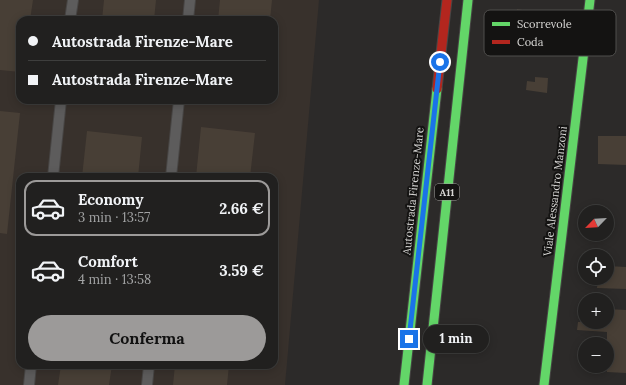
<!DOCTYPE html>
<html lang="it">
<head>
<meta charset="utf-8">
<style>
	:root { --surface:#21201f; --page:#2d2d2c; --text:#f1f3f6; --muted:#a2a3a4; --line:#3e3e3d; --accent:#9c9a99 }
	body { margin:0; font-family:Lora,serif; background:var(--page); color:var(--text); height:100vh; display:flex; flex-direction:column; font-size:15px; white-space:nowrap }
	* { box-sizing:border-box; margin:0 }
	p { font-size:13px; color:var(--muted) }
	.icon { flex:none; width:22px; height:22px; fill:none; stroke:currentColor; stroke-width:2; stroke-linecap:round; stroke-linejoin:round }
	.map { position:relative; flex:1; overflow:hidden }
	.details { position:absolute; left:16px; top:173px; width:262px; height:196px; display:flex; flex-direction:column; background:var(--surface); border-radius:12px; box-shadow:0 2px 10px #0003,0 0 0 1px var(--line) }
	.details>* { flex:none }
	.hud { position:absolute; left:16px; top:16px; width:262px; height:88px; border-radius:12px; box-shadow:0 2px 10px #0003,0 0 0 1px var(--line); display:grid; align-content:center; height:88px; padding:0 12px; background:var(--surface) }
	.needle { width:26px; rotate:245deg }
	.buttons { position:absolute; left:578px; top:205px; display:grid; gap:8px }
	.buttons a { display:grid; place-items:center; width:36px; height:36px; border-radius:50%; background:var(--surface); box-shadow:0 2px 10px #0003,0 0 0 1px var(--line); font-size:20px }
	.end { position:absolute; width:18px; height:18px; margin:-9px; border:5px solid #1a73e8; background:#fff; box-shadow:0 0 0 2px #fff }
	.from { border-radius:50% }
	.bubble { position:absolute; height:28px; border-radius:14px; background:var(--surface); box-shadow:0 2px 10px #0003,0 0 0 1px var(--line); font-size:13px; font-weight:700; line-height:28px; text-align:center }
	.hud b { display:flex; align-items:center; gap:14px; height:38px; font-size:15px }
	.hud b+b { border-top:1px solid var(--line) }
	.hud i { width:10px; height:10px; background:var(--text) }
	ul { padding:7px 0 0; list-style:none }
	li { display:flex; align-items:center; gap:12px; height:56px; margin:0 8px 6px; padding:0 4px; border:2px solid transparent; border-radius:12px }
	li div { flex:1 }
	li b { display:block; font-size:15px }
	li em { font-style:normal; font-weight:700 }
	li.active { border-color:var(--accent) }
	li>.icon { width:36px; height:36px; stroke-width:1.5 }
	.cta { display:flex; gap:8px; margin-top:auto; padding:8px 12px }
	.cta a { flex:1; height:46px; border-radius:24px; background:var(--accent); color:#111; font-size:16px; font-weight:700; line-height:46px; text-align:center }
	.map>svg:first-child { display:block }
	.built { fill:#38312c; fill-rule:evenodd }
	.building { fill:#483f36 }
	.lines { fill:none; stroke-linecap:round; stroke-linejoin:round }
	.street-casing { stroke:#484645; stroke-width:12 }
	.fast-casing { stroke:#484645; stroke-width:11 }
	.jam-casing { stroke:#484645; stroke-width:11 }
	.street { stroke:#5d5c5c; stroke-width:10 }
	.fast { stroke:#63d668; stroke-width:9 }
	.jam { stroke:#b3261e; stroke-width:9 }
	.route { stroke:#1a73e8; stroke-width:5 }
	.labels { text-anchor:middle; stroke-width:4; stroke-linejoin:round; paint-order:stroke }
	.shield { fill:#141312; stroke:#9d9c9a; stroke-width:1 }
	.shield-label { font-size:10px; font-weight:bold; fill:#d8d7d5 }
	.street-label { font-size:11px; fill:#d8d7d5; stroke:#141312 }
	.key { fill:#141312; stroke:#4f4e4c; stroke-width:1 }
	.key-label { font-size:11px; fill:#d8d7d5 }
</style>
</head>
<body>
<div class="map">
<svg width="626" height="385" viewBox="0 0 626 385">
	<rect width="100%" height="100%" fill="#2c2a29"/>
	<!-- built -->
	<path class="built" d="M 0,0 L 319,0 L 285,385 L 0,385 ZM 20,20 L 274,20 L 274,100 L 20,100 ZM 20,177 L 274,177 L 274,365 L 20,365 Z"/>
	<!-- building -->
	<path class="building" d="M 0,0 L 33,0 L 30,20 L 20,20 L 20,72 L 0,70 Z
		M 104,0 L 156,0 L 154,20 L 102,20 Z
		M 220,0 L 272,0 L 270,20 L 218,20 Z
		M 517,9 L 533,12 L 530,34 L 513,31 Z
		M 535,77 L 548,78 L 547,93 L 526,90 L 527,81 L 535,82 Z
		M 0,111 L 20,113 L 7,234 L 0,233 Z
		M 201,127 L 255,133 L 250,177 L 196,177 Z
		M 87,131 L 142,137 L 138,177 L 82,177 Z
		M 598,136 L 626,136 L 626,165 L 598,164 Z
		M 607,266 L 626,267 L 626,289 L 597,288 L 598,278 L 607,278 Z
		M 607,309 L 626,310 L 626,373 L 607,372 L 607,332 L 577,330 L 578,322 L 607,322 Z
		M 61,365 L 112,365 L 109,385 L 58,385 Z
		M 175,365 L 229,365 L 227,385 L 173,385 Z"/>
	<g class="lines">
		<!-- street casing -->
		<g class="street-casing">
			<path id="street" d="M 70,20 L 73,0
				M 188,20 L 190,0
				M 53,177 L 61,100
				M 171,177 L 179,100
				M 29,385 L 31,365
				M 147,385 L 149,365"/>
		</g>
		<!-- fast casing -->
		<g class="fast-casing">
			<path id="fast" d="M 404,385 L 437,89
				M 427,385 L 468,0
				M 544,385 L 590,0"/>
		</g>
		<!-- jam casing -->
		<g class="jam-casing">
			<path id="jam" d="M 437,89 L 447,0"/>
		</g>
		<!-- street -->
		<use href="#street" class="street"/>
		<!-- fast -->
		<use href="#fast" class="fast"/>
		<!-- jam -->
		<use href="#jam" class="jam"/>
	</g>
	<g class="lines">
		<!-- route -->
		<path class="route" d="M 409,339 L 440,62"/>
	</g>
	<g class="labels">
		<!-- shield labels -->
		<rect class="shield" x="435" y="184" width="24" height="16" rx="3"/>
		<g class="shield-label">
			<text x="447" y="196">A11</text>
		</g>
		<!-- street labels -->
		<g class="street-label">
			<text transform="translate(413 191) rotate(-84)" y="4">Autostrada Firenze-Mare</text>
			<text transform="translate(555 191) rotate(-83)" y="4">Viale Alessandro Manzoni</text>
		</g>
	</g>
	<!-- legend -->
	<rect x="484" y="10" width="132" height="46" rx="6" class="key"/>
	<rect x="492" y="22" width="18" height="4" fill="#63d668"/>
	<rect x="492" y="40" width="18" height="4" fill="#b3261e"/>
	<g class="key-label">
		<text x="517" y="28">Scorrevole</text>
		<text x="517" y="46">Coda</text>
	</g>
</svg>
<div class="buttons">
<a><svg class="needle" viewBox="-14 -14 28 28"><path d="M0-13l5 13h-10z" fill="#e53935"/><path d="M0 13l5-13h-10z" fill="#a2a3a4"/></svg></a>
<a><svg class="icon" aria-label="locate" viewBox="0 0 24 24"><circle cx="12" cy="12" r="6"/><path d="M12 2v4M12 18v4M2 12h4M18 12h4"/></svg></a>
<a>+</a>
<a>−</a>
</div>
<i class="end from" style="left:440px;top:62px"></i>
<i class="end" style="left:409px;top:339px"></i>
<div class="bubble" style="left:423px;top:325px;width:66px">1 min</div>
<div class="hud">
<b><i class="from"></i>Autostrada Firenze-Mare</b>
<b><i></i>Autostrada Firenze-Mare</b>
</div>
<section class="details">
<ul>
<li class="active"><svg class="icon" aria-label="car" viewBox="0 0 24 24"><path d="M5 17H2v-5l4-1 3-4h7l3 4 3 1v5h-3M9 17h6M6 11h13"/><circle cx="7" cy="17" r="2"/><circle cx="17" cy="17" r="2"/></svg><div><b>Economy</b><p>3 min · 13:57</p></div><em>2.66 €</em></li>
<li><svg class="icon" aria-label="car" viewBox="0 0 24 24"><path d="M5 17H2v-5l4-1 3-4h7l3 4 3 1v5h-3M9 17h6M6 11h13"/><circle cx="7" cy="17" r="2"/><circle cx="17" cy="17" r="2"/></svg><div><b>Comfort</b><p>4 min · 13:58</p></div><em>3.59 €</em></li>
</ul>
<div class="cta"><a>Conferma</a></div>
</section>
</div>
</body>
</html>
